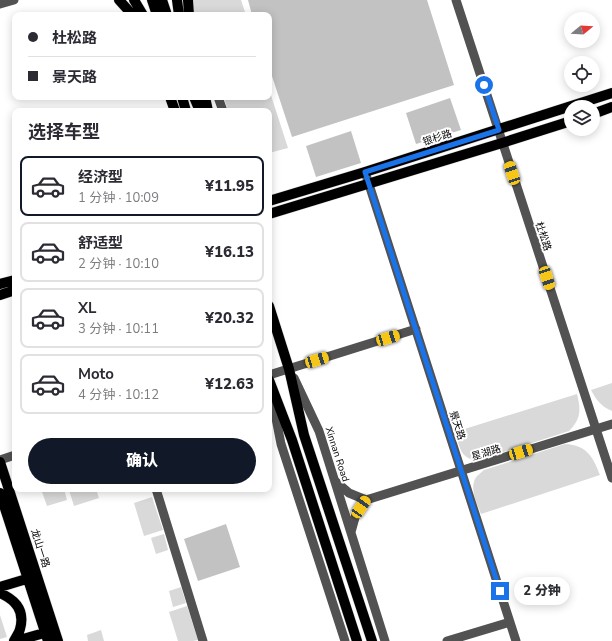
<!DOCTYPE html>
<html lang="zh">
<head>
<meta charset="utf-8">
<style>
	:root { --surface:#fff; --page:#f2f2f3; --text:#2b2b33; --muted:#7c7c81; --line:#e1e1e2; --accent:#111827 }
	body { margin:0; font-family:"Nunito Sans","Noto Sans SC",sans-serif; background:var(--page); color:var(--text); height:100vh; display:flex; flex-direction:column; font-size:15px; white-space:nowrap }
	* { box-sizing:border-box; margin:0 }
	p { font-size:13px; color:var(--muted) }
	.icon { flex:none; width:22px; height:22px; fill:none; stroke:currentColor; stroke-width:2; stroke-linecap:round; stroke-linejoin:round }
	.map { position:relative; flex:1; overflow:hidden }
	.details { position:absolute; left:12px; top:108px; width:260px; height:384px; display:flex; flex-direction:column; background:var(--surface); border-radius:8px; box-shadow:0 2px 10px #0003 }
	.details>* { flex:none }
	.top-card { position:absolute; left:12px; top:12px; width:260px; height:88px; border-radius:8px; box-shadow:0 2px 10px #0003; display:grid; align-content:center; height:88px; padding:0 16px; background:var(--surface) }
	.needle { width:26px; rotate:72deg }
	.tools { position:absolute; left:564px; top:12px; display:grid; gap:8px }
	.tools a { display:grid; place-items:center; width:36px; height:36px; border-radius:50%; background:var(--surface); box-shadow:0 2px 10px #0003; font-size:20px }
	.end { position:absolute; width:18px; height:18px; margin:-9px; border:5px solid #1a73e8; background:#fff; box-shadow:0 0 0 2px #fff }
	.from { border-radius:50% }
	.bubble { position:absolute; height:28px; border-radius:14px; background:var(--surface); box-shadow:0 2px 10px #0003; font-size:13px; font-weight:800; line-height:28px; text-align:center }
	.car { position:absolute; width:12px; height:24px; margin:-12px -6px; border-radius:5px; box-shadow:0 0 3px 1px #0007; background:linear-gradient(#f5c518 24%,#345 0 40%,#f5c518 0 76%,#345 0 86%,#f5c518 0) }
	.top-card b { display:flex; align-items:center; gap:14px; height:38px; font-size:15px }
	.top-card b+b { border-top:1px solid var(--line) }
	.top-card i { width:10px; height:10px; background:var(--text) }
	ul { padding:0; list-style:none }
	li { display:flex; align-items:center; gap:12px; height:60px; margin:0 8px 6px; padding:0 8px; border:2px solid var(--line); border-radius:8px }
	li div { flex:1 }
	li b { display:block; font-size:15px }
	li em { font-style:normal; font-weight:800 }
	li.selected { border-color:var(--accent) }
	li>.icon { width:36px; height:36px; stroke-width:1.5 }
	h2 { padding:0 16px; font-size:18px; line-height:48px }
	.button { display:flex; gap:8px; margin-top:auto; padding:8px 16px }
	.button a { flex:1; height:46px; border-radius:24px; background:var(--accent); color:#fff; font-size:16px; font-weight:800; line-height:46px; text-align:center }
	.map>svg:first-child { display:block }
	.green { fill:#d9d9d9 }
	.building { fill:#c2c2c2 }
	.lines { fill:none; stroke-linecap:round; stroke-linejoin:round }
	.major-casing { stroke:#dbdbdb; stroke-width:11 }
	.minor { stroke:#525252; stroke-width:9 }
	.major { stroke:#000; stroke-width:10 }
	.route { stroke:#1a73e8; stroke-width:5 }
	.labels { text-anchor:middle; stroke-width:4; stroke-linejoin:round; paint-order:stroke }
	.street-label { font-size:10px; fill:#000; stroke:#fff }
</style>
</head>
<body>
<div class="map">
<svg width="612" height="641" viewBox="0 0 612 641">
	<rect width="100%" height="100%" fill="#fff"/>
	<!-- green -->
	<path class="green" d="M 192,0 L 241,0 L 246,15 L 193,15 Z
		M 269,89 L 288,148 L 269,153 L 269,111 L 228,111 L 224,97 L 269,97 Z
		M 612,383 L 612,411 C 602,407 596,400 591,390 Z
		M 577,394 C 581,410 581,419 569,431 L 479,460 C 460,460 460,447 455,432 Z
		M 565,444 C 587,445 593,457 600,475 L 481,514 C 477,504 470,490 475,479 C 477,475 481,473 484,470 Z
		M 41,489 L 64,489 L 67,500 L 47,506 Z
		M 71,489 L 96,489 L 99,498 L 74,506 L 69,490 Z
		M 152,497 L 163,530 L 144,536 L 134,503 Z
		M 164,534 L 168,550 L 156,554 L 151,538 Z
		M 181,587 L 186,603 L 173,607 L 169,591 Z
		M 187,606 L 198,640 L 193,641 L 178,641 L 169,612 Z
		M 0,615 L 7,637 L 0,639 Z
		M 101,630 L 104,641 L 88,641 L 87,635 Z"/>
	<!-- building -->
	<path class="building" d="M 248,0 L 427,0 L 454,85 L 292,137 L 269,67 L 269,15 L 252,15 Z
		M 450,98 L 461,130 L 416,144 L 406,113 Z
		M 351,131 L 361,163 L 316,177 L 306,146 Z
		M 226,524 L 240,567 L 198,581 L 184,539 Z"/>
	<g class="lines">
		<!-- major casing -->
		<g class="major-casing">
			<path id="major" d="M 119,0 L 129,11 L 132,15
				M 134,0 L 143,15
				M 152,0 L 157,15
				M 162,0 L 167,15
				M 177,0 L 179,15
				M 188,0 L 189,15
				M 170,97 L 175,111
				M 182,97 L 186,111
				M 194,97 L 200,111
				M 205,97 L 208,111
				M 593,114 L 612,107
				M 269,201 L 365,172 L 612,93
				M 269,214 L 502,143 L 571,121
				M 0,284 L 15,280
				M 0,295 L 15,290
				M 269,306 L 289,369 L 304,435 L 372,641
				M 269,380 L 292,440 L 357,641
				M 0,462 L 58,641
				M 0,493 L 48,641
				M 0,587 L 33,577
				M 0,593 C 16,600 25,611 20,629 C 19,633 16,637 14,641
				M 16,641 L 51,631"/>
		</g>
		<!-- minor -->
		<path class="minor" d="M 456,0 L 612,478
			M 0,4 L 14,0
			M 218,97 L 223,111
			M 365,172 L 516,641
			M 269,375 L 416,329
			M 294,378 L 319,431 L 385,641
			M 271,393 L 281,444 L 345,641
			M 0,460 L 15,455
			M 335,481 L 349,493 L 366,500
			M 156,489 L 203,641
			M 366,500 L 612,424
			M 351,532 L 356,514 L 366,500
			M 447,641 L 510,622"/>
		<!-- major -->
		<use href="#major" class="major"/>
	</g>
	<g class="lines">
		<!-- route -->
		<path class="route" d="M 484,85 L 499,130 L 365,172 L 500,591"/>
	</g>
	<g class="labels">
		<!-- street labels -->
		<g class="street-label">
			<text transform="translate(437 137) rotate(-18)" y="4">银杉路</text>
			<text transform="translate(544 236) rotate(72)" y="4">杜松路</text>
			<text transform="translate(458 425) rotate(72)" y="4">景天路</text>
			<text transform="translate(486 452) rotate(-17)" y="4">星湖路</text>
			<text transform="translate(338 454) rotate(72)" y="4">Xinnan Road</text>
			<text transform="translate(41 548) rotate(72)" y="4">龙山一路</text>
		</g>
	</g>
</svg>
<div class="tools">
<a><svg class="needle" viewBox="-14 -14 28 28"><path d="M0-13l5 13h-10z" fill="#e53935"/><path d="M0 13l5-13h-10z" fill="#7c7c81"/></svg></a>
<a><svg class="icon" aria-label="locate" viewBox="0 0 24 24"><circle cx="12" cy="12" r="6"/><path d="M12 2v4M12 18v4M2 12h4M18 12h4"/></svg></a>
<a><svg class="icon" aria-label="layers" viewBox="0 0 24 24"><path d="M12 4l9 5-9 5-9-5zM3 14l9 5 9-5"/></svg></a>
</div>
<i class="end from" style="left:484px;top:85px"></i>
<i class="end" style="left:500px;top:591px"></i>
<div class="bubble" style="left:514px;top:577px;width:56px">2 分钟</div>
<i class="car" style="left:512px;top:173px;rotate:342deg"></i>
<i class="car" style="left:547px;top:278px;rotate:162deg"></i>
<i class="car" style="left:388px;top:338px;rotate:73deg"></i>
<i class="car" style="left:317px;top:360px;rotate:73deg"></i>
<i class="car" style="left:521px;top:452px;rotate:73deg"></i>
<i class="car" style="left:361px;top:507px;rotate:34deg"></i>
<div class="top-card">
<b><i class="from"></i>杜松路</b>
<b><i></i>景天路</b>
</div>
<section class="details">
<h2>选择车型</h2>
<ul>
<li class="selected"><svg class="icon" aria-label="car" viewBox="0 0 24 24"><path d="M5 17H2v-5l4-1 3-4h7l3 4 3 1v5h-3M9 17h6M6 11h13"/><circle cx="7" cy="17" r="2"/><circle cx="17" cy="17" r="2"/></svg><div><b>经济型</b><p>1 分钟 · 10:09</p></div><em>¥11.95</em></li>
<li><svg class="icon" aria-label="car" viewBox="0 0 24 24"><path d="M5 17H2v-5l4-1 3-4h7l3 4 3 1v5h-3M9 17h6M6 11h13"/><circle cx="7" cy="17" r="2"/><circle cx="17" cy="17" r="2"/></svg><div><b>舒适型</b><p>2 分钟 · 10:10</p></div><em>¥16.13</em></li>
<li><svg class="icon" aria-label="car" viewBox="0 0 24 24"><path d="M5 17H2v-5l4-1 3-4h7l3 4 3 1v5h-3M9 17h6M6 11h13"/><circle cx="7" cy="17" r="2"/><circle cx="17" cy="17" r="2"/></svg><div><b>XL</b><p>3 分钟 · 10:11</p></div><em>¥20.32</em></li>
<li><svg class="icon" aria-label="car" viewBox="0 0 24 24"><path d="M5 17H2v-5l4-1 3-4h7l3 4 3 1v5h-3M9 17h6M6 11h13"/><circle cx="7" cy="17" r="2"/><circle cx="17" cy="17" r="2"/></svg><div><b>Moto</b><p>4 分钟 · 10:12</p></div><em>¥12.63</em></li>
</ul>
<div class="button"><a>确认</a></div>
</section>
</div>
</body>
</html>
